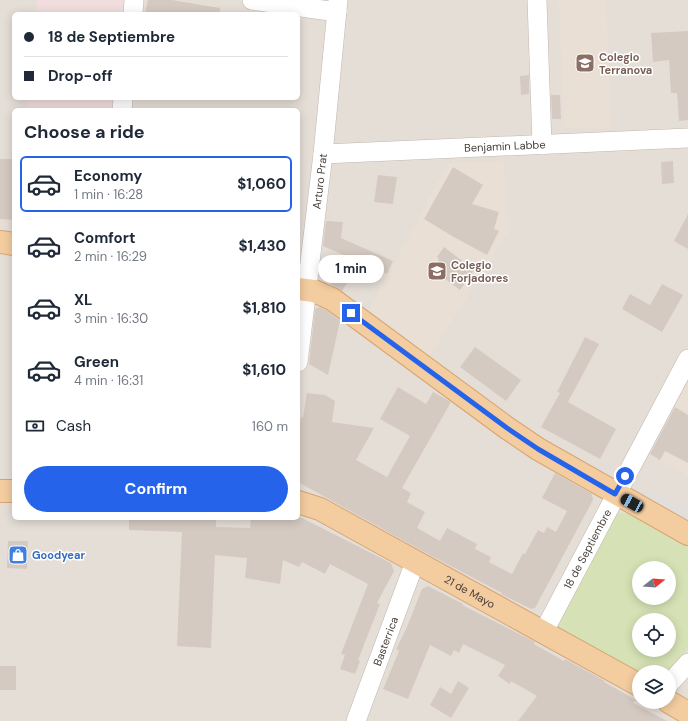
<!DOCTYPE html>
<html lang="en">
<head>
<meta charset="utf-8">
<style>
	:root { --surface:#fff; --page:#f6f6f7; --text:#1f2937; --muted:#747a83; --line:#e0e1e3; --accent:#2563eb }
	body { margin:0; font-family:"DM Sans",sans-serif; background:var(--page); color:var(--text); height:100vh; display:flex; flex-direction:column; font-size:15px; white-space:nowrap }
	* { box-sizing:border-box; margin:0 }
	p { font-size:13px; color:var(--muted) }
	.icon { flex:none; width:22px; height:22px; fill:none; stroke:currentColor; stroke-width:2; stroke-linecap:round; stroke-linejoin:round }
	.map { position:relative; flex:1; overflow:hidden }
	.sheet { position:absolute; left:12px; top:108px; width:288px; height:412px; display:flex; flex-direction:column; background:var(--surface); border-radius:6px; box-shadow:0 2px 10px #0003 }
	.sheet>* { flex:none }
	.hud { position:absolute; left:12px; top:12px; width:288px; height:88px; border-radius:6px; box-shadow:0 2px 10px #0003; display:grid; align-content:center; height:88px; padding:0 12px; background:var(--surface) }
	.needle { width:26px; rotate:73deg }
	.buttons { position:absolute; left:632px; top:561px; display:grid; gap:8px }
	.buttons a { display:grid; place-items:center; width:44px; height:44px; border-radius:50%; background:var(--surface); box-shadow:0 2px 10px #0003; font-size:20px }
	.end { position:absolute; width:18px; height:18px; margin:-9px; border:5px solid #2563eb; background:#fff; box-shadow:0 0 0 2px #fff }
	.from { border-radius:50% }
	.bubble { position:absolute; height:28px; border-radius:14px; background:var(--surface); box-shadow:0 2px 10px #0003; font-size:13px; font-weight:700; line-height:28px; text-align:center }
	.car { position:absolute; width:12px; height:24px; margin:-12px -6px; border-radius:5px; box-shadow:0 0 3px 1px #0007; background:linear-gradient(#222 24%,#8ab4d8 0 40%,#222 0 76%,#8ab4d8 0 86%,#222 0) }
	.hud b { display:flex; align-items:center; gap:14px; height:38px; font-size:15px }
	.hud b+b { border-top:1px solid var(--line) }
	.hud i { width:10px; height:10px; background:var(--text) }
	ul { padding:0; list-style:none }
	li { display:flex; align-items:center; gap:12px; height:56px; margin:0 8px 6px; padding:0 4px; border:2px solid transparent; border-radius:6px }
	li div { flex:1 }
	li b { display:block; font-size:15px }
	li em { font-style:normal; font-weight:700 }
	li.selected { border-color:var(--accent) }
	li>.icon { width:36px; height:36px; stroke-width:1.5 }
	h2 { padding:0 12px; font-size:18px; line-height:48px }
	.pay { display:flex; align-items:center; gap:10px; height:44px; padding:0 12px; font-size:15px }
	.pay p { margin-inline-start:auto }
	.action { display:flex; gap:8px; margin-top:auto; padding:8px 12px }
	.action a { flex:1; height:46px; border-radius:24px; background:var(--accent); color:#fff; font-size:16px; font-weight:700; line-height:46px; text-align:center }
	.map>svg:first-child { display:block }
	.residential { fill:#e5ded7; fill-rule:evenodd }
	.education { fill:#eadfd4 }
	.medical { fill:#f1ddde }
	.green { fill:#d6e2b5; fill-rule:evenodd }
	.parking { fill:#e1dedc }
	.building { fill:#d5cac2 }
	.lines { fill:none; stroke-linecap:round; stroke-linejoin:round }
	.minor-casing { stroke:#c0b6af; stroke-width:20 }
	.major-casing { stroke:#d6a572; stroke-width:24 }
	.minor { stroke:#fff; stroke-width:19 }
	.major { stroke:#f3cca0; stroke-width:22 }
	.route { stroke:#2563eb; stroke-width:5 }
	.labels { text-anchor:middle; stroke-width:3; stroke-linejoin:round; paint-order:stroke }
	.education-label { font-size:11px; font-weight:bold; fill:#785e54; stroke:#fff; text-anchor:start }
	.street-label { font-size:11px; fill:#453d38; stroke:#fff }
	.shop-label { font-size:11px; font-weight:bold; fill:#366cbe; stroke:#fff; text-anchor:start }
</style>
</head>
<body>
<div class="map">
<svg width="688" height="721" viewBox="0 0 688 721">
	<rect width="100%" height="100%" fill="#f2ede8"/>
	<!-- residential -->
	<path class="residential" d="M 0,0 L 688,0 L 688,721 L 0,721 ZM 14,14 L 298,14 L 298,98 L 14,98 ZM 14,110 L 298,110 L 298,518 L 14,518 ZM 639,568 L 669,568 L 669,598 L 639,598 ZM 639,620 L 669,620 L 669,650 L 639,650 ZM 639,672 L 669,672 L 669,702 L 639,702 Z"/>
	<!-- education -->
	<path class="education" d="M 559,0 L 606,0 L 611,127 L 564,128 Z
		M 504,161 L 508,232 L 429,357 L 370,309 L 448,163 Z
		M 688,380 L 688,476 L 646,453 Z"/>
	<!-- medical -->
	<path class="medical" d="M 37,0 L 129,0 L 127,14 L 36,14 Z
		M 28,98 L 117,98 L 116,110 L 27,110 Z"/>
	<!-- green -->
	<path class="green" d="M 621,513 L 630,514 L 688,545 L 688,648 L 667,672 L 639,672 L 639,675 L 562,631 L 557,626 L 556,620 L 616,515 ZM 639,568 L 669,568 L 669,598 L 639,598 ZM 639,620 L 669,620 L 669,650 L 639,650 Z"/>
	<!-- parking -->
	<path class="parking" d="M 650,490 L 688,510 L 688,528 L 643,503 Z"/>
	<!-- building -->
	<path class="building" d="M 148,0 L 172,0 L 220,8 L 220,14 L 145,14 Z
		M 688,31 L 688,120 L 679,121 L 677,93 L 671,93 L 669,60 L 653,62 L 651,33 Z
		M 529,75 L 529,94 L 521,95 L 520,76 Z
		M 551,95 L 560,95 L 561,119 L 552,119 Z
		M 0,159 L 14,159 L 14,220 L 0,219 Z
		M 673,161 L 674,183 L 662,184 L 661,162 Z
		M 453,167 L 483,185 L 472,204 L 499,212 L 494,229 L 499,231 L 487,255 L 452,236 L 424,219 Z
		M 378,175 L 397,177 L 393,204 L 374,202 Z
		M 688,214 L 688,249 L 674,241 Z
		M 326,221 L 343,222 L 341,238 L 393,261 L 387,274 L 323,246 Z
		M 444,247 L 474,270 L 460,290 L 432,269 L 439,259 L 437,257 Z
		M 321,261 L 349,280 L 342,291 L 321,278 L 320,275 Z
		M 662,284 L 683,295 L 662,332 L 622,309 L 630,294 L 650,305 Z
		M 320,307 L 326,310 L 340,321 L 328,375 L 309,364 L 315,309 Z
		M 585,337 L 599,344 L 568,402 L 616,429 L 600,459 L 541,427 L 560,393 L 557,392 Z
		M 475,347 L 521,380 L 506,401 L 460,367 Z
		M 398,387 L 426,404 L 433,392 L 451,402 L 402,488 L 411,493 L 407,502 L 425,512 L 417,528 L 426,533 L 440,541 L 447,528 L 477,544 L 475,549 L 491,557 L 489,562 L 512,574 L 523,553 L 525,554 L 538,530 L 544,533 L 547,527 L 556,532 L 567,511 L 542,498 L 555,473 L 592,494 L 593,500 L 535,608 L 531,609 L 501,594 L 502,593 L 426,553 L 298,482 L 298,437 L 301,417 L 303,418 L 307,393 L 325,395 L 335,401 L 332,422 L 374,428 L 356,460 L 387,477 L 410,436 L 380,419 Z
		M 675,407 L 688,415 L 688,463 L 665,451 L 660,460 L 650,454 Z
		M 129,518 L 216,518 L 216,527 L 250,528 L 251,518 L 280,518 L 290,519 L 291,518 L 302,518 L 391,563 L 394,571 L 377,603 L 380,604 L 358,660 L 360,661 L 355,674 L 340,669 L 345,655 L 341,654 L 368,584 L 330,564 L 325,574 L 302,562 L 299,567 L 283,560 L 280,584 L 245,578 L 247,558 L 215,555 L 211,648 L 177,646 L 182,532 L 129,530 Z
		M 8,541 L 28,541 L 27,569 L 7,568 Z
		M 428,586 L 463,604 L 462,605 L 531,640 L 535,642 L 534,644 L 564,661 L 565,659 L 605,681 L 604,682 L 636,700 L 633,703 L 667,721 L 518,721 L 537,696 L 511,681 L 510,684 L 498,676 L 505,665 L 463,644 L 459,653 L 454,650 L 451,656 L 430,645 L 408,699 L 383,689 L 399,651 L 396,649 L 407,627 L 422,589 Z
		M 0,666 L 16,666 L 16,690 L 0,690 Z
		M 458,681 L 469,688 L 451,718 L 430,705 L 440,687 L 451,694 Z"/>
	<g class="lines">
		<!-- minor casing -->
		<g class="minor-casing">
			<g id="minor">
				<path d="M 252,0 L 337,12"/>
				<path d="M 537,0 L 542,145"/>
				<path d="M 133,14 L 134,0"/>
				<path d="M 122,110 L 123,98"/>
				<path id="s1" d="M 323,154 L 688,138"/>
				<path id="s2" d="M 298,362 L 323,154 L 338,0"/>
				<path id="s3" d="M 543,633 L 688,359"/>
				<path d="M 669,684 L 688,663"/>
				<path id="s4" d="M 356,721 L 415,562"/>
			</g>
		</g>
		<!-- major casing -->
		<g class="major-casing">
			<g id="major">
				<path d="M 0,242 L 14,244"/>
				<path d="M 298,289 L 314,291 L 332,299 L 507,428 L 538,449 L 688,534"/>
				<path d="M 0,491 L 14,491"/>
				<path id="s5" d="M 298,502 L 320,509 L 639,685"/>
				<path d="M 669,702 L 688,713"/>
			</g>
		</g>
		<!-- minor -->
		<use href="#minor" class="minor"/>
		<!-- major -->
		<use href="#major" class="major"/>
	</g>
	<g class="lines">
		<!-- route -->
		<path class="route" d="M 351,313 L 507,428 L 538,449 L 615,494 L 625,476"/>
	</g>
	<!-- icons -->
	<defs>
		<g id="school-square" transform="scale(1)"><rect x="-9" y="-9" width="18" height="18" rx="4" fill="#8d6e63" stroke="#fff"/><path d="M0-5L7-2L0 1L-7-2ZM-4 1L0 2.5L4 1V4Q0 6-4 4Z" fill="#fff"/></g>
		<g id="shop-square" transform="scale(1)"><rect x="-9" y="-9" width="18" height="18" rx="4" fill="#3f7fe0" stroke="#fff"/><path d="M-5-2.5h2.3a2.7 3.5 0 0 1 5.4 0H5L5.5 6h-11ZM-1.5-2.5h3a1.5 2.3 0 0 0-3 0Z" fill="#fff"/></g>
	</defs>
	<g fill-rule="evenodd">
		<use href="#school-square" x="585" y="63"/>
		<use href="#school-square" x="437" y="271"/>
		<use href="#shop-square" x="18" y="555"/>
	</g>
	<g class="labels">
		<!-- education labels -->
		<g class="education-label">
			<text x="599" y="61">Colegio<tspan x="599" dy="13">Terranova</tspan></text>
			<text x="451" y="269">Colegio<tspan x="451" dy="13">Forjadores</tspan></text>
		</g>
		<!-- street labels -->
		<g class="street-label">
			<text dy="4" stroke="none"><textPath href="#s1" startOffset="182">Benjamin Labbe</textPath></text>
			<text dy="4" stroke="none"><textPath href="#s2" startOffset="182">Arturo Prat</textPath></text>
			<text dy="4" stroke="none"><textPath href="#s3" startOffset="95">18 de Septiembre</textPath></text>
			<text dy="4" stroke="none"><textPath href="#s5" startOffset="194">21 de Mayo</textPath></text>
			<text dy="4" stroke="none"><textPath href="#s4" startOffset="85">Basterrica</textPath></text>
		</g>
		<!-- shop labels -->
		<g class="shop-label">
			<text x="32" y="559">Goodyear</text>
		</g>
	</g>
</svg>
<div class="buttons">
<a><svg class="needle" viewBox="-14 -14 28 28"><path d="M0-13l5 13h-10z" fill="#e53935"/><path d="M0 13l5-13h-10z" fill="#747a83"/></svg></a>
<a><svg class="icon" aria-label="locate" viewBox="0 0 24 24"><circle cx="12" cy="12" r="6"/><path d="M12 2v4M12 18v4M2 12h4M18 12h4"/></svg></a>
<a><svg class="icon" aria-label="layers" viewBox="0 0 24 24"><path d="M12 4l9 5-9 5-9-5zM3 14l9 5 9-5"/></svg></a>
</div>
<i class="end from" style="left:625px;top:476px"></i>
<i class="end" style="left:351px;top:313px"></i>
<div class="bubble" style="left:318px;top:255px;width:66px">1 min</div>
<i class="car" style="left:632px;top:503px;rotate:299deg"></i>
<div class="hud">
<b><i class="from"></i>18 de Septiembre</b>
<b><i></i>Drop-off</b>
</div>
<section class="sheet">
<h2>Choose a ride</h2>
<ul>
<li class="selected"><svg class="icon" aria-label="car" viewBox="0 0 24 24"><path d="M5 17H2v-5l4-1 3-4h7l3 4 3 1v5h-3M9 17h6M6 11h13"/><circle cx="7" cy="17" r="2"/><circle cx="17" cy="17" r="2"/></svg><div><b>Economy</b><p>1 min · 16:28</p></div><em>$1,060</em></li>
<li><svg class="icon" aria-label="car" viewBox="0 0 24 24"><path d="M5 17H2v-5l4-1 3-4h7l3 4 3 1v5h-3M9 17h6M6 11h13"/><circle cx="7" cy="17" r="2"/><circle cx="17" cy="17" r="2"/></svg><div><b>Comfort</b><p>2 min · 16:29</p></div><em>$1,430</em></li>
<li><svg class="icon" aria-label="car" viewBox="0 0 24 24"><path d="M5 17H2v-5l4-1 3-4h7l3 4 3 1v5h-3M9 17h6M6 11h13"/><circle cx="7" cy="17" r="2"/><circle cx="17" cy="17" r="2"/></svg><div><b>XL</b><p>3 min · 16:30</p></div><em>$1,810</em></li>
<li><svg class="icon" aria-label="car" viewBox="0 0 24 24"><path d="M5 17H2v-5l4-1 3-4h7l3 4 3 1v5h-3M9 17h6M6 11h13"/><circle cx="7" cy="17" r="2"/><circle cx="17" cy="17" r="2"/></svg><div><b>Green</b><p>4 min · 16:31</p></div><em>$1,610</em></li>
</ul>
<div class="pay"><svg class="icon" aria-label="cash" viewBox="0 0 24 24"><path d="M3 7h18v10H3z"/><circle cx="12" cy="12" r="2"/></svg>Cash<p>160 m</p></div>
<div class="action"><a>Confirm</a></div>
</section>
</div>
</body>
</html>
